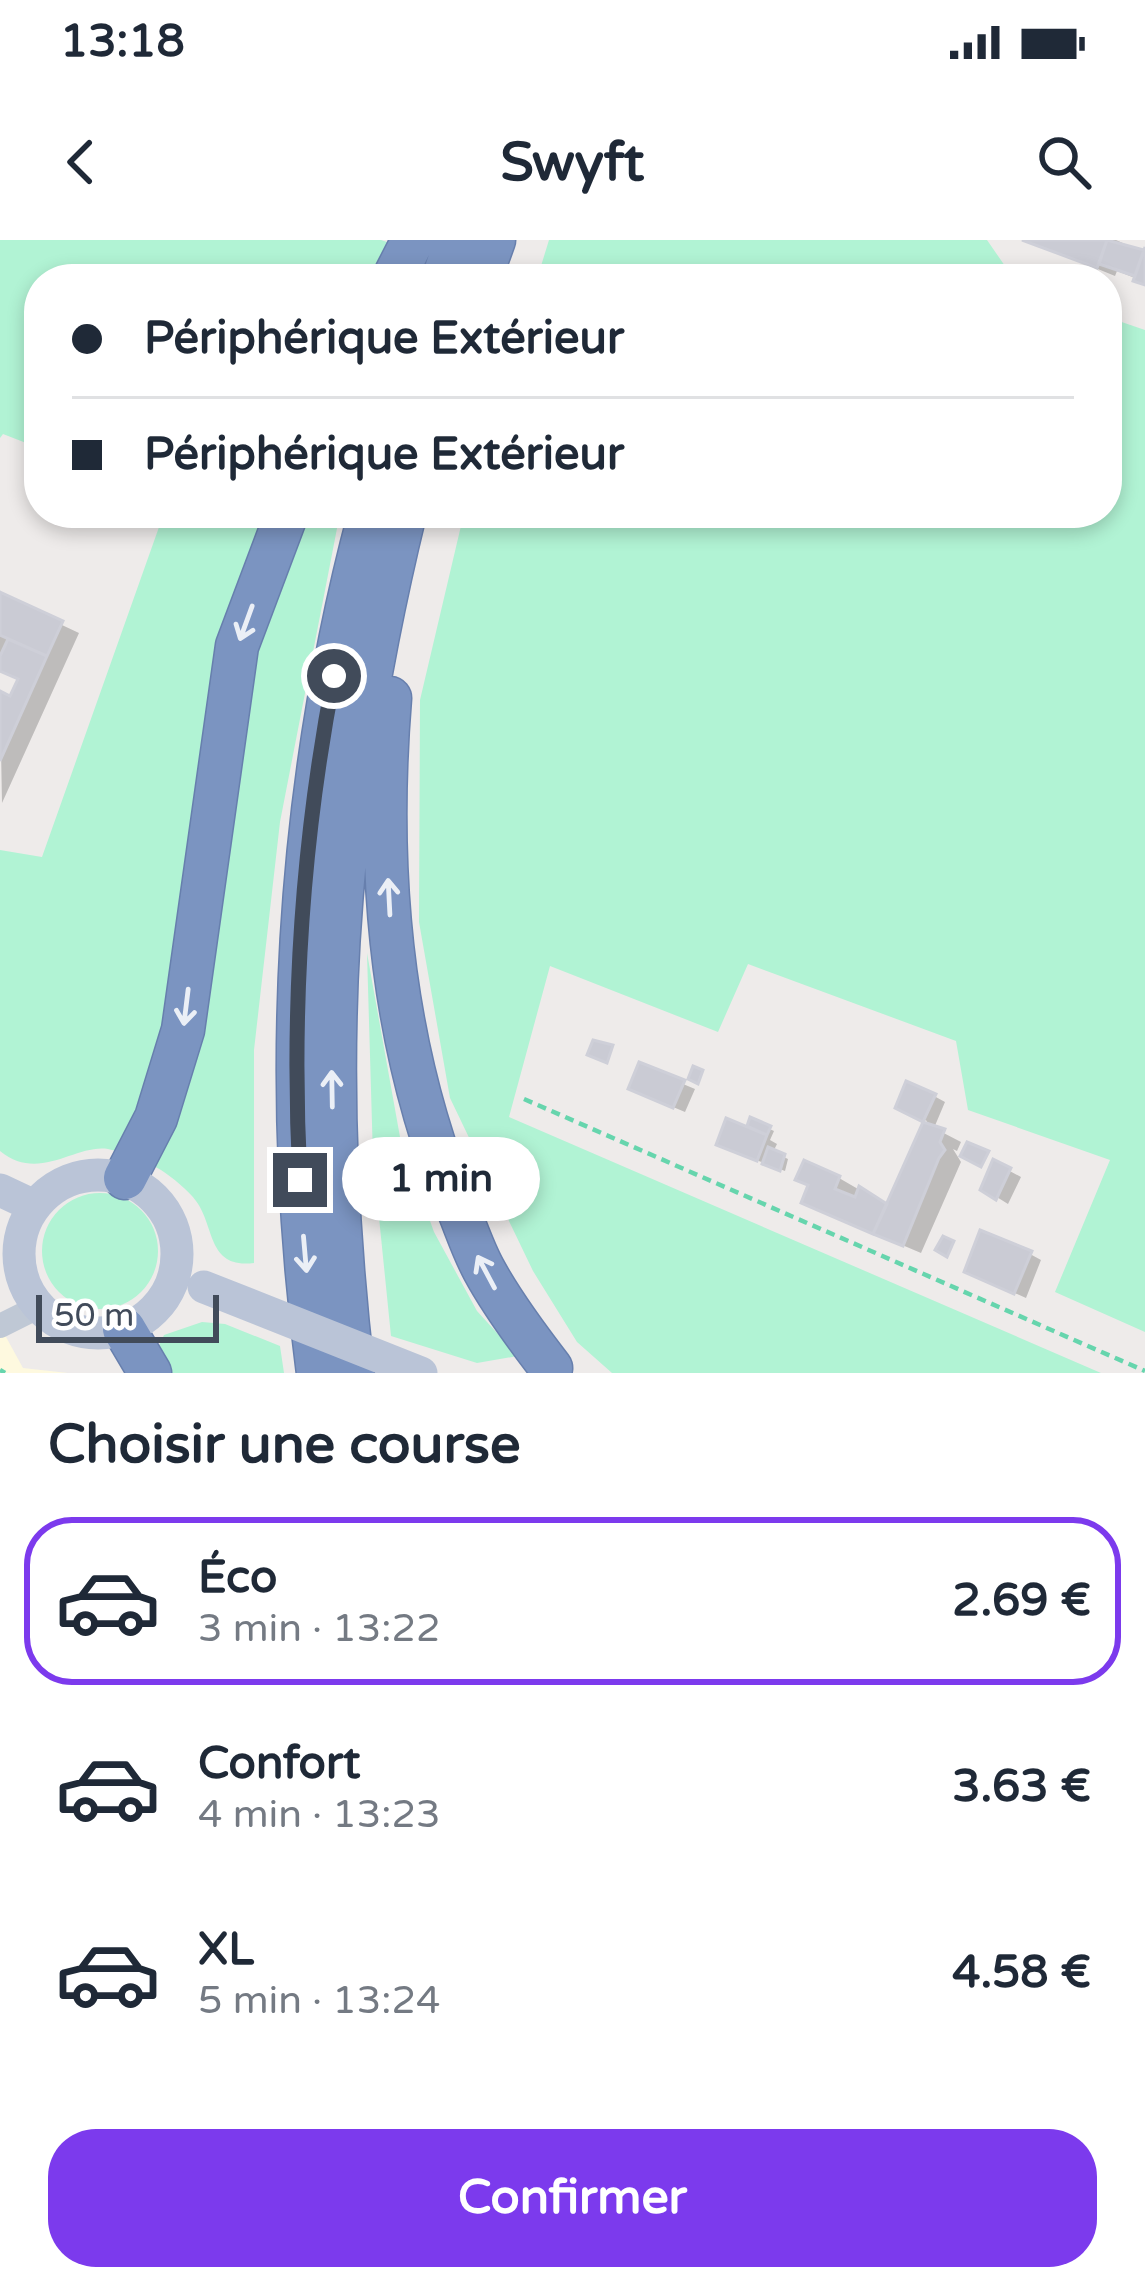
<!DOCTYPE html>
<html lang="fr">
<head>
<meta charset="utf-8">
<style>
	:root { --surface:#fff; --page:#f6f6f7; --text:#1f2937; --muted:#747a83; --line:#e0e1e3; --accent:#7c3aed }
	body { margin:0; font-family:"Varela Round",sans-serif; background:var(--page); color:var(--text); height:100vh; display:flex; flex-direction:column; font-size:45px; white-space:nowrap }
	* { box-sizing:border-box; margin:0 }
	p { font-size:39px; color:var(--muted) }
	.icon { flex:none; width:66px; height:66px; fill:none; stroke:currentColor; stroke-width:2; stroke-linecap:round; stroke-linejoin:round }
	.map { position:relative; height:1133px; overflow:hidden }
	.details { display:flex; flex-direction:column; background:var(--surface); flex:1 }
	.details>* { flex:none }
	.guide { position:absolute; left:24px; top:24px; width:1098px; height:264px; border-radius:48px; box-shadow:0 6px 18px #0003; display:grid; align-content:center; height:264px; padding:0 48px; background:var(--surface) }
	.scale { position:absolute; left:36px; bottom:30px; width:183px; box-sizing:border-box; padding-left:12px; border:6px solid #414b5a; border-top:0; font-size:33px; line-height:42px; white-space:nowrap; color:#414b5a; -webkit-text-stroke:9px #fff; paint-order:stroke }
	.end { position:absolute; width:54px; height:54px; margin:-27px; border:15px solid #414b5a; background:#fff; box-shadow:0 0 0 6px #fff }
	.from { border-radius:50% }
	.bubble { position:absolute; height:84px; border-radius:42px; background:var(--surface); box-shadow:0 6px 18px #0003; font-size:39px; font-weight:700; line-height:84px; text-align:center }
	.guide b { display:flex; align-items:center; gap:42px; height:114px; font-size:45px }
	.guide b+b { border-top:3px solid var(--line) }
	.guide i { width:30px; height:30px; background:var(--text) }
	ul { padding:0; list-style:none }
	li { display:flex; align-items:center; gap:36px; height:168px; margin:0 24px 18px; padding:0 24px; border:6px solid transparent; border-radius:48px }
	li div { flex:1 }
	li b { display:block; font-size:45px }
	li em { font-style:normal; font-weight:700 }
	li.selected { border-color:var(--accent) }
	li>.icon { width:108px; height:108px; stroke-width:1.5 }
	h2 { padding:0 48px; font-size:54px; line-height:144px }
	.button { display:flex; gap:24px; margin-top:auto; padding:24px 48px }
	.button a { flex:1; height:138px; border-radius:48px; background:var(--accent); color:#fff; font-size:48px; font-weight:700; line-height:138px; text-align:center }
	.status { display:flex; justify-content:space-between; align-items:center; height:84px; padding:0 60px; background:var(--surface); direction:ltr }
	.status svg { height:33px; fill:currentColor }
	header { display:flex; justify-content:space-between; align-items:center; height:156px; padding:0 48px; background:var(--surface); font-size:54px; font-weight:700 }
	.map>svg:first-child { display:block }
	.commercial { fill:#fef9df }
	.green { fill:#b1f3d4 }
	.shadow { fill:#0003 }
	.building { fill:#cacbd4; stroke:#cecfd8; stroke-width:3 }
	.lines { fill:none; stroke-linecap:round; stroke-linejoin:round }
	.highway-casing { stroke:#677fad; stroke-width:45 }
	.path { stroke:#66d5ad; stroke-width:4.5; stroke-dasharray:9 6; stroke-linecap:butt }
	.street { stroke:#bfc8d5; stroke-width:24 }
	.secondary { stroke:#bac4d7; stroke-width:33 }
	.highway { stroke:#7b94c1; stroke-width:42 }
	.secondary-bridge { stroke:#bac4d7; stroke-width:33 }
	.oneway { stroke:#ebeff6 }
	.route { stroke:#414b5a; stroke-width:15 }
</style>
</head>
<body>
<div class="status"><b>13:18</b><svg viewBox="0 0 49 12"><path d="M0 12V9h3v3zM5 12V6h3v6zM10 12V3h3v9zM15 12V0h3v12zM26 1h20v11H26zM47 4h2v5h-2z"/></svg></div>
<header><svg class="icon" aria-label="back" viewBox="0 0 24 24"><path d="M15 5l-7 7 7 7"/></svg>Swyft<svg class="icon" aria-label="search" viewBox="0 0 24 24"><circle cx="10" cy="10" r="6"/><path d="M15 15l6 6"/></svg></header>
<div class="map">
<svg width="1145" height="1133" viewBox="0 0 1145 1133">
	<rect width="100%" height="100%" fill="#eeebea"/>
	<!-- commercial -->
	<path class="commercial" d="M 0,1086 L 23,1128 L 68,1133 L 0,1133 Z"/>
	<!-- green -->
	<path class="green" d="M 0,0 L 381,0 L 423,14 L 414,39 L 39,39 L 39,208 L 3,194 L 0,198 Z
		M 549,0 L 987,0 L 1014,39 L 537,39 Z
		M 1107,77 L 1145,90 L 1145,1092 L 1055,1052 L 1110,920 L 968,870 L 956,801 L 748,724 L 718,792 L 550,726 L 509,877 L 1101,1133 L 612,1133 L 577,1102 L 533,1031 L 450,858 L 419,682 L 420,460 L 464,273 L 1107,273 Z
		M 164,273 L 340,273 L 280,582 L 254,810 L 254,1023 C 207,1029 215,986 196,961 C 189,951 172,937 161,930 C 148,922 123,912 108,909 C 75,904 39,943 0,911 L 0,610 L 42,617 Z
		M 367,713 L 400,897 L 434,992 L 477,1071 L 518,1116 L 477,1123 L 391,1096 L 373,918 Z
		M42 1011a58 58 0 1 1 116 0a58 58 0 1 1-116 0Z
		M 202,1082 L 225,1084 L 280,1106 L 284,1133 L 172,1133 L 158,1108 L 164,1095 Z"/>
	<!-- shadow -->
	<path class="shadow" d="M 1027,0 L 1116,0 L 1145,13 L 1145,42 L 1117,31 L 1115,36 Z
		M 0,356 L 79,393 L 2,563 L 0,455 L 11,460 L 21,439 L 0,428 Z
		M 640,826 L 695,849 L 685,872 L 642,854 Z
		M 934,856 L 945,862 L 934,888 L 961,902 L 957,911 L 953,909 L 961,922 L 921,1013 L 822,971 L 839,938 L 889,967 L 927,881 L 909,873 Z
		M 752,881 L 774,891 L 770,900 L 777,904 L 773,912 L 788,919 L 785,931 L 730,910 L 760,895 L 762,892 Z
		M 995,923 L 1021,937 L 1008,964 L 984,949 Z
		M 1030,1014 L 1041,1020 L 1026,1058 L 979,1037 Z"/>
	<!-- building -->
	<path class="building" d="M 1022,0 L 1107,0 L 1097,28 Z
		M 1107,0 L 1144,10 L 1135,36 L 1099,24 Z
		M 1145,7 L 1145,45 L 1133,41 Z
		M 0,352 L 63,381 L 47,416 L 0,395 Z
		M 8,399 L 47,416 L 0,521 L 0,451 L 10,456 L 18,439 L 0,431 L 0,416 Z
		M 593,800 L 613,805 L 607,823 L 587,815 Z
		M 639,822 L 685,840 L 673,868 L 628,849 Z
		M 693,826 L 703,830 L 698,844 L 688,839 Z
		M 906,841 L 936,854 L 923,882 L 895,868 Z
		M 750,877 L 771,886 L 767,895 L 747,886 Z
		M 726,878 L 767,895 L 757,921 L 716,905 Z
		M 923,882 L 945,889 L 940,902 L 945,910 L 939,918 L 903,1006 L 873,994 Z
		M 967,902 L 989,911 L 981,927 L 960,916 Z
		M 768,907 L 785,914 L 780,931 L 762,924 Z
		M 993,919 L 1011,928 L 996,960 L 980,950 Z
		M 804,920 L 840,936 L 835,949 L 855,957 L 859,946 L 887,964 L 873,994 L 801,963 L 808,945 L 795,940 Z
		M 980,990 L 1032,1011 L 1014,1054 L 964,1032 Z
		M 943,996 L 954,1001 L 947,1017 L 935,1010 Z"/>
	<g class="lines">
		<!-- highway casing -->
		<g class="highway-casing">
			<path id="highway" d="M 393,39 L 413,0
				M 443,39 L 456,0
				M 480,39 L 494,0
				M 390,458 C 376,631 391,809 459,971 C 467,991 474,1012 484,1030 C 503,1065 527,1097 551,1128
				M 125,938 L 156,878 L 183,790 L 237,406 L 287,273
				M 124,1089 L 150,1133
				M 318,1133 C 280,846 295,553 370,273
				M 353,1133 C 318,829 332,571 405,273"/>
		</g>
		<!-- path -->
		<path class="path" d="M 524,859 L 1145,1131
			M 0,1130 L 5,1133"/>
		<!-- street -->
		<path class="street" d="M 0,1086 L 38,1067"/>
		<!-- secondary -->
		<path class="secondary" d="M19 1014a79 79 0 1 1 158 0a79 79 0 1 1-158 0Z
			M 0,950 L 34,966"/>
		<!-- highway -->
		<use href="#highway" class="highway"/>
		<!-- secondary-bridge -->
		<path class="secondary-bridge" d="M 204,1047 L 421,1133"/>
	</g>
	<!-- one-way arrows -->
	<defs><path id="oneway-shaft" d="M-6 0H5M1.5-3L5.5 0L1.5 3" fill="none" stroke-width="1.6" stroke-linecap="round" stroke-linejoin="round" transform="scale(3)"/></defs>
	<g class="oneway">
		<use href="#oneway-shaft" transform="translate(246 383) rotate(110)"/>
		<use href="#oneway-shaft" transform="translate(389 657) rotate(-93)"/>
		<use href="#oneway-shaft" transform="translate(186 767) rotate(97)"/>
		<use href="#oneway-shaft" transform="translate(332 849) rotate(-91)"/>
		<use href="#oneway-shaft" transform="translate(305 1014) rotate(85)"/>
		<use href="#oneway-shaft" transform="translate(486 1032) rotate(-118)"/>
	</g>
	<g class="lines">
		<!-- route -->
		<path class="route" d="M 300,940 C 291,771 302,601 334,436"/>
	</g>
</svg>
<div class="scale">50 m</div>
<i class="end from" style="left:334px;top:436px"></i>
<i class="end" style="left:300px;top:940px"></i>
<div class="bubble" style="left:342px;top:897px;width:198px">1 min</div>
<div class="guide">
<b><i class="from"></i>Périphérique Extérieur</b>
<b><i></i>Périphérique Extérieur</b>
</div>
</div>
<section class="details">
<h2>Choisir une course</h2>
<ul>
<li class="selected"><svg class="icon" aria-label="car" viewBox="0 0 24 24"><path d="M5 17H2v-5l4-1 3-4h7l3 4 3 1v5h-3M9 17h6M6 11h13"/><circle cx="7" cy="17" r="2"/><circle cx="17" cy="17" r="2"/></svg><div><b>Éco</b><p>3 min · 13:22</p></div><em>2.69 €</em></li>
<li><svg class="icon" aria-label="car" viewBox="0 0 24 24"><path d="M5 17H2v-5l4-1 3-4h7l3 4 3 1v5h-3M9 17h6M6 11h13"/><circle cx="7" cy="17" r="2"/><circle cx="17" cy="17" r="2"/></svg><div><b>Confort</b><p>4 min · 13:23</p></div><em>3.63 €</em></li>
<li><svg class="icon" aria-label="car" viewBox="0 0 24 24"><path d="M5 17H2v-5l4-1 3-4h7l3 4 3 1v5h-3M9 17h6M6 11h13"/><circle cx="7" cy="17" r="2"/><circle cx="17" cy="17" r="2"/></svg><div><b>XL</b><p>5 min · 13:24</p></div><em>4.58 €</em></li>
</ul>
<div class="button"><a>Confirmer</a></div>
</section>
</body>
</html>
